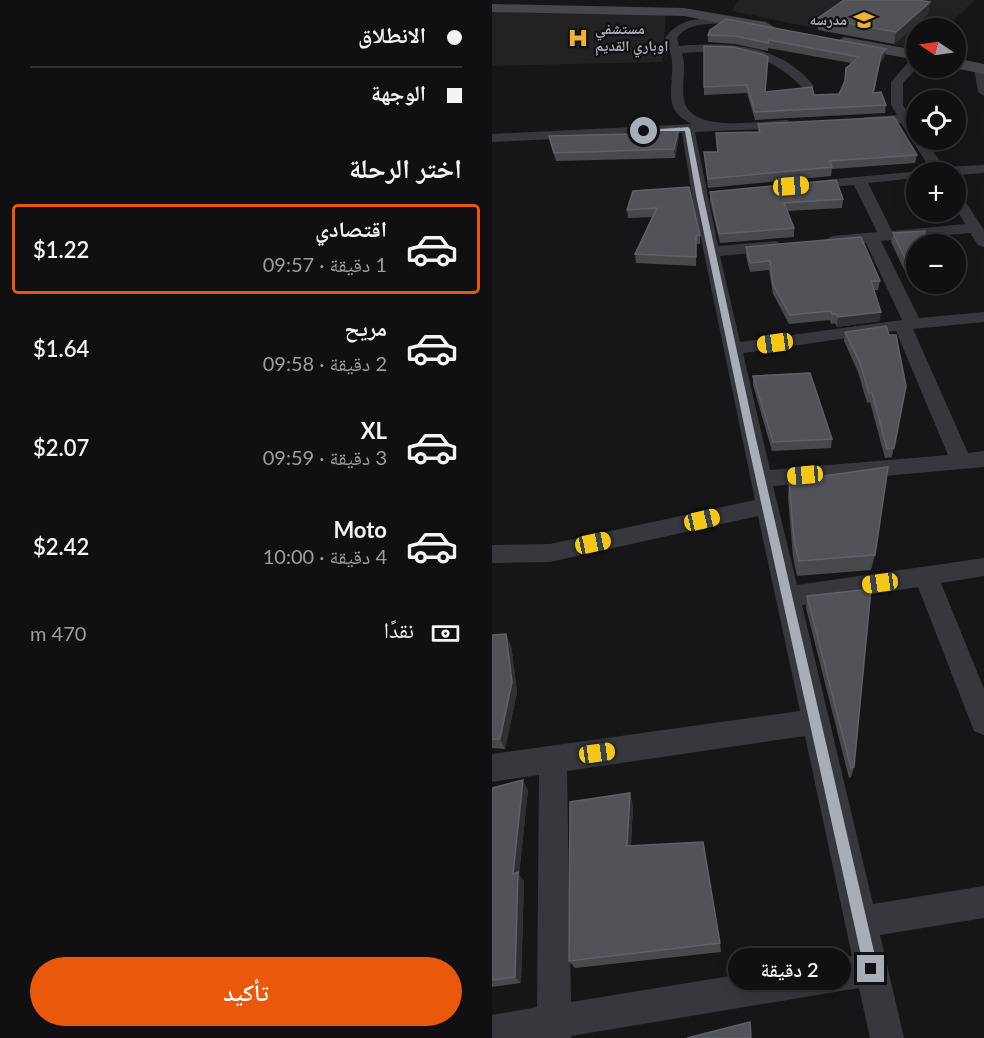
<!DOCTYPE html>
<html lang="ar">
<head>
<meta charset="utf-8">
<style>
	:root { --surface:#101012; --page:#1e1e20; --text:#f1f3f6; --muted:#9c9d9f; --line:#303032; --accent:#ea580c }
	body { margin:0; font-family:Lato,"Noto Naskh Arabic",sans-serif; background:var(--page); color:var(--text); direction:rtl; height:100vh; display:flex; flex-direction:column; font-size:22px; white-space:nowrap }
	* { box-sizing:border-box; margin:0 }
	p { font-size:20px; color:var(--muted) }
	.icon { flex:none; width:33px; height:33px; fill:none; stroke:currentColor; stroke-width:2; stroke-linecap:round; stroke-linejoin:round }
	.map { position:relative; flex:1; overflow:hidden; direction:ltr }
	.drawer { display:flex; flex-direction:column; background:var(--surface); width:492px }
	.drawer>* { flex:none }
	.hud { display:grid; align-content:center; height:132px; padding:0 30px; background:var(--surface) }
	.needle { width:39px; rotate:283deg }
	.fabs { position:absolute; left:414px; top:18px; display:grid; gap:12px }
	.fabs a { display:grid; place-items:center; width:60px; height:60px; border-radius:50%; background:var(--surface); box-shadow:0 3px 15px #0003,0 0 0 2px var(--line); font-size:30px }
	.end { position:absolute; width:27px; height:27px; margin:-14px; border:8px solid #a8adb8; background:#111; box-shadow:0 0 0 3px #111 }
	.from { border-radius:50% }
	.bubble { position:absolute; height:42px; border-radius:21px; background:var(--surface); box-shadow:0 3px 15px #0003,0 0 0 2px var(--line); font-size:20px; font-weight:600; line-height:42px; text-align:center; direction:rtl }
	.car { position:absolute; width:18px; height:36px; margin:-18px -9px; border-radius:8px; box-shadow:0 0 4px 2px #0007; background:linear-gradient(#f5c518 24%,#345 0 40%,#f5c518 0 76%,#345 0 86%,#f5c518 0) }
	.hud b { display:flex; align-items:center; gap:21px; height:57px; font-size:22px }
	.hud b+b { border-top:2px solid var(--line) }
	.hud i { width:15px; height:15px; background:var(--text) }
	ul { padding:0; list-style:none }
	li { display:flex; align-items:center; gap:18px; height:90px; margin:0 12px 9px; padding:0 18px; border:3px solid transparent; border-radius:6px }
	li div { flex:1 }
	li b { display:block; font-size:22px }
	li em { font-style:normal; font-weight:600 }
	li.on { border-color:var(--accent) }
	li>.icon { width:54px; height:54px; stroke-width:1.5 }
	h2 { padding:0 30px; font-size:27px; line-height:72px }
	.pay { display:flex; align-items:center; gap:15px; height:66px; padding:0 30px; font-size:22px }
	.pay p { margin-inline-start:auto }
	.cta { display:flex; gap:12px; margin-top:auto; padding:12px 30px }
	.cta a { flex:1; height:69px; border-radius:36px; background:var(--accent); color:#fff; font-size:24px; font-weight:600; line-height:69px; text-align:center }
	main { display:flex; flex:1; min-height:0 }
	.map>svg:first-child { display:block }
	.built { fill:#222225 }
	.lines { fill:none; stroke-linecap:round; stroke-linejoin:round }
	.street { fill:#37383d; fill-rule:evenodd }
	.secondary { fill:#45474d; fill-rule:evenodd }
	.wall { fill:#47494d }
	.shaded-wall { fill:#2f3033 }
	.building { fill:#525359; stroke:#5f6168; stroke-width:1.5 }
	.route { fill:#a8adb8 }
	.labels { text-anchor:middle; stroke-width:4.5; stroke-linejoin:round; paint-order:stroke }
	.far-poi-label { font-size:15px; font-weight:bold; fill:#a8adb8; stroke:#111113; text-anchor:end }
</style>
</head>
<body>
<main>
<div class="map">
<svg width="492" height="1038" viewBox="0 0 492 1038">
	<rect width="100%" height="100%" fill="#161618"/>
	<!-- built -->
	<path class="built" d="M 247,0 L 483,0 L 453,28 L 424,28 L 424,49 L 240,11 Z
		M 0,11 L 174,15 L 170,62 L 0,66 Z"/>
	<g class="lines">
		<!-- street -->
		<path class="street" d="M 239,17 L 243,18 L 243,22 C 223,26 198,19 185,38 L 187,46 C 237,42 289,44 322,86 L 316,90 L 312,89 C 274,50 242,49 190,53 C 195,68 189,84 192,100 C 198,134 270,121 295,120 L 302,124 L 295,128 L 203,132 L 226,246 L 284,241 L 292,246 L 284,251 L 228,256 L 248,342 L 410,320 L 374,243 L 340,246 L 332,241 L 340,236 L 385,232 L 362,185 L 316,189 L 309,185 L 311,182 L 429,171 L 430,172 L 424,172 L 424,178 L 376,183 L 400,231 L 473,224 L 464,209 L 464,194 L 469,195 L 492,230 L 492,247 L 486,245 L 478,233 L 389,241 L 427,318 L 492,312 L 492,322 L 421,329 L 476,453 L 492,451 L 492,467 L 281,486 L 305,585 L 492,558 L 492,576 L 449,583 L 492,689 L 492,735 L 482,731 L 426,587 L 310,605 L 381,904 L 492,886 L 492,918 L 388,935 L 412,1038 L 378,1038 L 367,988 L 79,1036 L 79,1038 L 0,1038 L 0,1015 L 45,1007 L 47,775 L 0,782 L 0,754 L 308,711 L 266,516 L 58,562 L 0,563 L 0,545 L 58,544 L 263,500 L 200,195 L 190,133 L 0,142 L 0,134 L 200,124 C 169,109 182,89 180,61 C 180,53 175,46 173,38 C 190,15 214,19 239,17 ZM 404,331 L 456,455 L 278,470 L 251,353 ZM 313,736 L 360,956 L 79,1002 L 75,771 Z
			M 420,58 L 424,58 L 425,68 L 411,83 L 411,105 L 424,126 L 424,140 L 433,140 L 452,167 L 492,165 L 492,173 L 464,175 L 464,172 L 438,172 L 439,170 L 409,123 L 373,125 L 366,121 L 373,117 L 405,115 L 399,105 L 399,82 Z
			M 488,64 L 492,65 L 492,96 L 486,92 L 482,68 Z"/>
		<!-- secondary -->
		<path class="secondary" d="M 0,4 L 192,8 L 274,22 L 282,27 L 274,32 L 192,16 L 0,12 Z
			M 352,37 L 424,50 L 424,60 L 346,45 L 344,42 Z
			M 464,58 L 492,64 L 492,74 L 462,68 Z"/>
	</g>
	<!-- wall -->
	<path class="wall" d="M 436,14 L 402,44 L 326,30 L 326,18 Z
		M 218,30 L 394,49 L 393,56 L 388,63 L 382,93 L 394,105 L 393,113 L 263,120 L 255,93 L 212,95 L 212,46 L 274,92 L 322,95 L 347,94 L 353,82 L 359,63 L 276,48 L 276,51 L 243,44 L 216,42 L 216,35 Z
		M 266,124 L 425,155 L 423,163 L 340,169 L 339,176 L 216,188 L 212,152 L 225,152 L 224,133 L 266,132 Z
		M 57,136 L 187,136 L 183,158 L 64,161 L 59,145 Z
		M 141,191 L 208,235 L 208,244 L 204,244 L 204,266 L 144,263 L 143,254 L 160,217 L 136,218 L 135,210 Z
		M 218,192 L 351,199 L 350,208 L 295,211 L 302,228 L 302,237 L 228,243 L 218,201 Z
		M 433,231 L 430,244 L 424,244 L 424,261 L 418,282 L 399,242 L 401,233 Z
		M 254,247 L 388,281 L 386,290 L 382,290 L 388,321 L 345,327 L 343,323 L 339,324 L 338,320 L 297,324 L 281,294 L 277,270 L 258,272 L 254,256 Z
		M 353,332 L 414,386 L 400,457 L 393,458 L 378,402 L 375,403 L 366,372 L 352,341 Z
		M 261,376 L 340,439 L 339,448 L 280,451 L 261,385 Z
		M 297,481 L 383,555 L 379,570 L 305,576 L 301,557 L 296,497 Z
		M 315,596 L 362,767 L 359,777 L 357,778 L 314,608 Z
		M 0,635 L 19,645 L 25,692 L 13,749 L 0,748 Z
		M 0,788 L 36,790 L 27,875 L 32,881 L 29,983 L 0,987 Z
		M 141,805 L 139,846 L 228,943 L 229,952 L 83,968 L 77,961 Z"/>
	<!-- shaded-wall -->
	<path class="shaded-wall" d="M 438,2 L 436,14 L 402,44 L 404,32 Z
		M 394,49 L 393,56 L 388,63 L 380,101 L 389,55 Z
		M 187,128 L 187,136 L 183,158 L 182,149 Z
		M 424,258 L 424,261 L 418,282 L 420,273 Z
		M 389,312 L 388,321 L 345,327 L 346,317 Z
		M 14,634 L 19,645 L 25,692 L 13,749 L 8,739 Z
		M 31,780 L 36,790 L 27,875 L 32,881 L 29,983 L 23,977 L 21,874 Z
		M 138,793 L 141,805 L 138,857 L 135,846 Z"/>
	<!-- building -->
	<path class="building" d="M 352,0 L 427,0 L 438,2 L 404,32 L 326,18 Z
		M 234,19 L 394,49 L 389,55 L 381,93 L 389,92 L 394,105 L 263,112 L 255,85 L 212,87 L 212,46 L 241,47 L 270,54 L 276,57 L 273,92 L 320,87 L 322,95 L 347,94 L 353,81 L 354,68 L 367,57 L 277,40 L 276,43 L 243,36 L 216,35 L 218,30 Z
		M 402,117 L 425,155 L 338,161 L 340,167 L 216,179 L 212,152 L 226,152 L 224,133 L 268,132 L 266,124 Z
		M 187,128 L 182,149 L 62,153 L 57,136 L 137,134 L 137,131 Z
		M 344,180 L 351,199 L 292,203 L 302,228 L 227,234 L 218,192 Z
		M 197,187 L 208,235 L 204,236 L 204,257 L 143,254 L 165,208 L 135,210 L 141,191 Z
		M 433,231 L 429,244 L 424,244 L 424,258 L 420,273 L 401,233 Z
		M 369,237 L 388,281 L 379,281 L 389,312 L 346,317 L 344,314 L 340,314 L 339,311 L 298,315 L 281,285 L 278,261 L 258,263 L 254,247 Z
		M 394,326 L 397,335 L 404,335 L 414,386 L 402,448 L 395,449 L 380,393 L 377,393 L 368,363 L 353,332 Z
		M 318,373 L 340,439 L 281,442 L 261,376 Z
		M 396,467 L 383,555 L 307,561 L 302,541 L 297,481 Z
		M 379,589 L 362,767 L 359,768 L 315,596 Z
		M 14,634 L 20,682 L 8,739 L 0,739 L 0,635 Z
		M 31,780 L 21,874 L 26,872 L 23,977 L 0,980 L 0,788 Z
		M 138,793 L 135,846 L 211,842 L 228,943 L 77,961 L 78,802 Z
		M 258,1022 L 259,1038 L 195,1038 Z"/>
	<!-- route -->
	<path class="route" d="M 196,127 L 198,129 L 211,195 L 264,439 L 386,969 L 384,974 L 379,976 L 374,974 L 372,969 L 255,439 L 204,195 L 193,131 L 149,131 Z"/>
	<!-- icons -->
	<defs>
		<g id="school-bare" transform="scale(1.62)"><path d="M0-5L7-2L0 1L-7-2ZM-4 1L0 2.5L4 1V4Q0 6-4 4Z" fill="#f2b134" stroke="#111113" stroke-width="2.5" paint-order="stroke"/></g>
		<g id="hospital-bare" transform="scale(1.62)"><path d="M-5-5h3v3.5h4V-5h3V5h-3V1.5h-4V5h-3Z" fill="#f2b134" stroke="#111113" stroke-width="2.5" paint-order="stroke"/></g>
	</defs>
	<g fill-rule="evenodd">
		<use href="#school-bare" x="372" y="20"/>
		<use href="#hospital-bare" x="86" y="38"/>
	</g>
	<g class="labels">
		<!-- far-poi labels -->
		<g class="far-poi-label">
			<text x="355" y="25">مدرسه</text>
			<text x="103" y="34" text-anchor="start">مستشفي<tspan x="103" dy="17">اوباري القديم</tspan></text>
		</g>
	</g>
</svg>
<div class="fabs">
<a><svg class="needle" viewBox="-14 -14 28 28"><path d="M0-13l5 13h-10z" fill="#e53935"/><path d="M0 13l5-13h-10z" fill="#9c9d9f"/></svg></a>
<a><svg class="icon" aria-label="locate" viewBox="0 0 24 24"><circle cx="12" cy="12" r="6"/><path d="M12 2v4M12 18v4M2 12h4M18 12h4"/></svg></a>
<a>+</a>
<a>−</a>
</div>
<i class="end from" style="left:152px;top:131px"></i>
<i class="end" style="left:379px;top:969px"></i>
<div class="bubble" style="left:236px;top:948px;width:123px">2 دقيقة</div>
<i class="car" style="left:299px;top:186px;rotate:85deg"></i>
<i class="car" style="left:283px;top:343px;rotate:262deg"></i>
<i class="car" style="left:313px;top:475px;rotate:265deg"></i>
<i class="car" style="left:210px;top:520px;rotate:77deg"></i>
<i class="car" style="left:101px;top:543px;rotate:78deg"></i>
<i class="car" style="left:388px;top:583px;rotate:262deg"></i>
<i class="car" style="left:105px;top:753px;rotate:82deg"></i>
</div>
<section class="drawer">
<div class="hud">
<b><i class="from"></i>الانطلاق</b>
<b><i></i>الوجهة</b>
</div>
<h2>اختر الرحلة</h2>
<ul>
<li class="on"><svg class="icon" aria-label="car" viewBox="0 0 24 24"><path d="M5 17H2v-5l4-1 3-4h7l3 4 3 1v5h-3M9 17h6M6 11h13"/><circle cx="7" cy="17" r="2"/><circle cx="17" cy="17" r="2"/></svg><div><b>اقتصادي</b><p>1 دقيقة · 09:57</p></div><em>$1.22</em></li>
<li><svg class="icon" aria-label="car" viewBox="0 0 24 24"><path d="M5 17H2v-5l4-1 3-4h7l3 4 3 1v5h-3M9 17h6M6 11h13"/><circle cx="7" cy="17" r="2"/><circle cx="17" cy="17" r="2"/></svg><div><b>مريح</b><p>2 دقيقة · 09:58</p></div><em>$1.64</em></li>
<li><svg class="icon" aria-label="car" viewBox="0 0 24 24"><path d="M5 17H2v-5l4-1 3-4h7l3 4 3 1v5h-3M9 17h6M6 11h13"/><circle cx="7" cy="17" r="2"/><circle cx="17" cy="17" r="2"/></svg><div><b>XL</b><p>3 دقيقة · 09:59</p></div><em>$2.07</em></li>
<li><svg class="icon" aria-label="car" viewBox="0 0 24 24"><path d="M5 17H2v-5l4-1 3-4h7l3 4 3 1v5h-3M9 17h6M6 11h13"/><circle cx="7" cy="17" r="2"/><circle cx="17" cy="17" r="2"/></svg><div><b>Moto</b><p>4 دقيقة · 10:00</p></div><em>$2.42</em></li>
</ul>
<div class="pay"><svg class="icon" aria-label="cash" viewBox="0 0 24 24"><path d="M3 7h18v10H3z"/><circle cx="12" cy="12" r="2"/></svg>نقدًا<p>470 m</p></div>
<div class="cta"><a>تأكيد</a></div>
</section>
</main>
</body>
</html>
